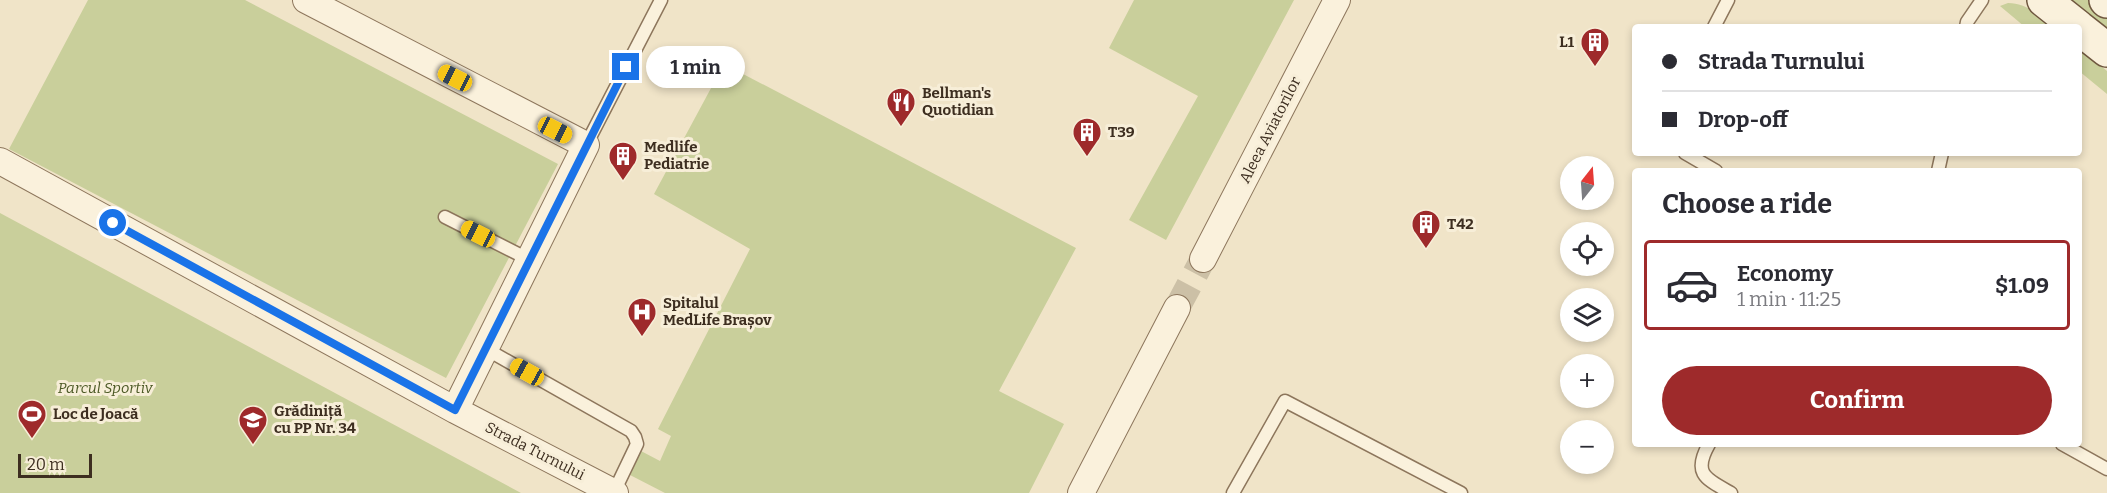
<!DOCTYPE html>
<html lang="en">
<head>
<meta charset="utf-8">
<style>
	:root { --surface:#fff; --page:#f7f7f7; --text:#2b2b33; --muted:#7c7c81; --line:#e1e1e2; --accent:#9e2a2b }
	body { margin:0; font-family:Bitter,serif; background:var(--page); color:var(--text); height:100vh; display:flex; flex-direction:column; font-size:22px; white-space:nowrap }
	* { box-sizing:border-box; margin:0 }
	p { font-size:20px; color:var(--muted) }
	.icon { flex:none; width:33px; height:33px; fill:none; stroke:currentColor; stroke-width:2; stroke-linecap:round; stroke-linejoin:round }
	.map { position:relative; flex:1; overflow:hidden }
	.side { position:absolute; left:1632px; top:168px; width:450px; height:279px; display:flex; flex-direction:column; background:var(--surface); border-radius:6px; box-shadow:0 3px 9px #0003 }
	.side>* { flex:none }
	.banner { position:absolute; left:1632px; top:24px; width:450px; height:132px; border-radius:6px; box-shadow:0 3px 9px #0003; display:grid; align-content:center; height:132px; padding:0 30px; background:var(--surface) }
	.needle { width:39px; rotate:17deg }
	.controls { position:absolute; left:1560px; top:156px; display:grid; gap:12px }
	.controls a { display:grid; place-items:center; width:54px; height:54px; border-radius:50%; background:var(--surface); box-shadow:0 3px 9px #0003; font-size:30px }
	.scale { position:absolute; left:18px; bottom:15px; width:74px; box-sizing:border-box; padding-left:6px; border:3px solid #3d2e20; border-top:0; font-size:16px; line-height:21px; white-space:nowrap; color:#3d2e20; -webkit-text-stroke:4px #f7eed8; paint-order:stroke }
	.end { position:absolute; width:27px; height:27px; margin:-14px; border:8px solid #1a73e8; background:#fff; box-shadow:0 0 0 3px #fff }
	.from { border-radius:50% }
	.bubble { position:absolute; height:42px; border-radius:21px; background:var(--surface); box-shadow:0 3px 9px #0003; font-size:20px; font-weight:700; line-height:42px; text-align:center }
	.car { position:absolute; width:18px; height:36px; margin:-18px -9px; border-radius:8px; box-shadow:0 0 4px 2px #0007; background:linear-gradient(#f5c518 24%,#345 0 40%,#f5c518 0 76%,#345 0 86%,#f5c518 0) }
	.banner b { display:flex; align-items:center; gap:21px; height:57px; font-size:22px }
	.banner b+b { border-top:2px solid var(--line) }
	.banner i { width:15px; height:15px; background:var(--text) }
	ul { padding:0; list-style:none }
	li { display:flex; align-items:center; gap:18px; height:90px; margin:0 12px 9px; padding:0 18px; border:3px solid transparent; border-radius:6px }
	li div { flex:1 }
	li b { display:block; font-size:22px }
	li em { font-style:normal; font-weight:700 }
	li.selected { border-color:var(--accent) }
	li>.icon { width:54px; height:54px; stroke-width:1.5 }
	h2 { padding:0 30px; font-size:27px; line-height:72px }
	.cta { display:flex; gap:12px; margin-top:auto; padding:12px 30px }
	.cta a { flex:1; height:69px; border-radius:36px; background:var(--accent); color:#fff; font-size:24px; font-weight:700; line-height:69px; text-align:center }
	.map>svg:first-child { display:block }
	.green { fill:#c9cf9b }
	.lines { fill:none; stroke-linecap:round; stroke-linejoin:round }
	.street-tunnel { stroke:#ccc0a6; stroke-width:26; stroke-dasharray:26 13; stroke-linecap:butt }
	.lane-casing { stroke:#8d765c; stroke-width:15 }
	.street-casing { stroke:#8d765c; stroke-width:28 }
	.secondary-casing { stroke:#6f573f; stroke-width:36 }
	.lane { stroke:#faf1dc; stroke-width:12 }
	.street { stroke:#faf1dc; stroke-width:26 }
	.secondary { stroke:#faf1dc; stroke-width:33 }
	.route { stroke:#1a73e8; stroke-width:8 }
	.labels { text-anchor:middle; stroke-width:6; stroke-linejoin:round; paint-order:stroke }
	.poi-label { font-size:15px; font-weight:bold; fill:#3d2e20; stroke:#f7eed8; text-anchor:start }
	.street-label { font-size:15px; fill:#3d2e20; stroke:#f7eed8 }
	.park-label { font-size:15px; font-style:italic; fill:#4d5a26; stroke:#f7eed8 }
</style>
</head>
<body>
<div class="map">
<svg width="2107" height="493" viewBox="0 0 2107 493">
	<rect width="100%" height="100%" fill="#f0e4c8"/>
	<!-- green -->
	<path class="green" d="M 88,0 L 245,0 L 558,164 L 446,378 L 9,149 Z
		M 1134,0 L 1294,0 L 1166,240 L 1129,220 L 1198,96 L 1109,48 Z
		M 2072,0 L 2090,0 L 2107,14 L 2107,29 Z
		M 2008,3 C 2027,3 2038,15 2053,27 L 2025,27 L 2000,6 Z
		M 2079,48 L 2107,71 L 2107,94 L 2079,71 Z
		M 724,64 L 1076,248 L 999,391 L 1064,424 L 1029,493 L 665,493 L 630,475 L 641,451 L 660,461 L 671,436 L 658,429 L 750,249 L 654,194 Z
		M 0,213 L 521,493 L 0,493 Z"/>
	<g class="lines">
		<!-- street-tunnel -->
		<path class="street-tunnel" d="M 1177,308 L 1203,259"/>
		<!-- lane casing -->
		<g class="lane-casing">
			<path id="lane" d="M 1714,27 L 1728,0
				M 1966,27 L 1967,22 L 1982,0
				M 586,145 L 661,0
				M 1685,153 L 1716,171
				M 1938,171 L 1942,153
				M 445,217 L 530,260
				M 486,349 L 631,431 L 635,437 L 637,444 L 614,492
				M 1709,444 C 1692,474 1706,479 1731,493
				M 2062,444 L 2107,469
				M 1233,493 L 1285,401 L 1461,493"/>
		</g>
		<!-- street casing -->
		<g class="street-casing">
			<path id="street" d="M 306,0 L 586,145 L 455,410
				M 0,161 L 455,410 L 615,493
				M 1203,259 L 1337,0
				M 1081,493 L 1177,308"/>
		</g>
		<!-- secondary casing -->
		<g class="secondary-casing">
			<path id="secondary" d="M 2044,0 L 2078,27
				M 2106,0 L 2107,1
				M 2079,28 L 2107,50"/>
		</g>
		<!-- lane -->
		<use href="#lane" class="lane"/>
		<!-- street -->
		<use href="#street" class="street"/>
		<!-- secondary -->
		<use href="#secondary" class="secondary"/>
	</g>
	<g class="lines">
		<!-- route -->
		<path class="route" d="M 113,223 L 455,410 L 626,67"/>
	</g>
	<!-- icons -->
	<defs>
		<g id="building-pin" transform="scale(1.5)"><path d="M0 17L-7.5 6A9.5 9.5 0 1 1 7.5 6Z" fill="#9e2a2b" stroke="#f7eed8"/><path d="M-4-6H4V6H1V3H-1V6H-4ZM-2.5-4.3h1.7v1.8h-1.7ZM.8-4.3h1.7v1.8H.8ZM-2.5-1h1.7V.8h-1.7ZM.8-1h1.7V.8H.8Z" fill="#fff"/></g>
		<g id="restaurant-pin" transform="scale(1.5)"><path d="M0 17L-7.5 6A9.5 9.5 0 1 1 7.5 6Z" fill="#9e2a2b" stroke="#f7eed8"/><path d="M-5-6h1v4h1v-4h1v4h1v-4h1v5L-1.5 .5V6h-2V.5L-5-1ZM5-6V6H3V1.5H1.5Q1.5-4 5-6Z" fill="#fff"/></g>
		<g id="hospital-pin" transform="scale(1.5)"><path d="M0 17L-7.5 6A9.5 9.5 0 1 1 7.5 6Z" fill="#9e2a2b" stroke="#f7eed8"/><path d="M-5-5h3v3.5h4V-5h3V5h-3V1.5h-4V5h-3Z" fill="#fff"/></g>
		<g id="stadium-pin" transform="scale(1.5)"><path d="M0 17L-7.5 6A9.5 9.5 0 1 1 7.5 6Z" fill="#9e2a2b" stroke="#f7eed8"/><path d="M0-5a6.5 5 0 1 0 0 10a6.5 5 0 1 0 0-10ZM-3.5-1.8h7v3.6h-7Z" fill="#fff"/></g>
		<g id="school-pin" transform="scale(1.5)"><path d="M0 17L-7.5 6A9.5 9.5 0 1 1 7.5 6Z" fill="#9e2a2b" stroke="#f7eed8"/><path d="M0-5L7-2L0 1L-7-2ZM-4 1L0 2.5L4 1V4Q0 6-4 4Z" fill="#fff"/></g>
	</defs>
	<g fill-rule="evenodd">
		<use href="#building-pin" x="1595" y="42"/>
		<use href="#restaurant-pin" x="901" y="102"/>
		<use href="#building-pin" x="1087" y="132"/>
		<use href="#building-pin" x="623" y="156"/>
		<use href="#building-pin" x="1426" y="224"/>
		<use href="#hospital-pin" x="642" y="312"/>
		<use href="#stadium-pin" x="32" y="414"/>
		<use href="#school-pin" x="253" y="420"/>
	</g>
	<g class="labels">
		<!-- poi labels -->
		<g class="poi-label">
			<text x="1574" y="47" text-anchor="end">L1</text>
			<text x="922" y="98">Bellman's<tspan x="922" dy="17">Quotidian</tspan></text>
			<text x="1108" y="137">T39</text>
			<text x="644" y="152">Medlife<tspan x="644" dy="17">Pediatrie</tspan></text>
			<text x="1447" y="229">T42</text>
			<text x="663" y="308">Spitalul<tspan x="663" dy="17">MedLife Brașov</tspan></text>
			<text x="274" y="416">Grădiniță<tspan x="274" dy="17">cu PP Nr. 34</tspan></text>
			<text x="53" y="419">Loc de Joacă</text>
		</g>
		<!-- street labels -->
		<g class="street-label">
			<text transform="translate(1270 130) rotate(-63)" y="5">Aleea Aviatorilor</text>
			<text transform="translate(535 451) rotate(27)" y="5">Strada Turnului</text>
		</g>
		<!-- park labels -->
		<g class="park-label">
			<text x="105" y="393">Parcul Sportiv</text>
		</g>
	</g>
</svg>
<div class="controls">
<a><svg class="needle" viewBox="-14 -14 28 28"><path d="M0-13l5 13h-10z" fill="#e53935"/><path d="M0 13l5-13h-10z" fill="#7c7c81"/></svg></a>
<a><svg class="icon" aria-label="locate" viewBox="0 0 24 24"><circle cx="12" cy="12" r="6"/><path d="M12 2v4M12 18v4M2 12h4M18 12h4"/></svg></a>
<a><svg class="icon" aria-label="layers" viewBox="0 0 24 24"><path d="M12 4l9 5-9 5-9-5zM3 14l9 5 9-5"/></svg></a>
<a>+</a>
<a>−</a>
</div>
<div class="scale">20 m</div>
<i class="end from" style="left:113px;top:223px"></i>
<i class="end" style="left:626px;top:67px"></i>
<div class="bubble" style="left:646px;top:46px;width:99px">1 min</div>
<i class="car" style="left:455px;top:78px;rotate:297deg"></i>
<i class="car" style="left:555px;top:130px;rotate:117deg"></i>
<i class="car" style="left:478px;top:234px;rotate:297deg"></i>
<i class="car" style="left:527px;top:372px;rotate:299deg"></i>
<div class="banner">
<b><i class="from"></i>Strada Turnului</b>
<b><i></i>Drop-off</b>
</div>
<section class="side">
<h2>Choose a ride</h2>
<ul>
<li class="selected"><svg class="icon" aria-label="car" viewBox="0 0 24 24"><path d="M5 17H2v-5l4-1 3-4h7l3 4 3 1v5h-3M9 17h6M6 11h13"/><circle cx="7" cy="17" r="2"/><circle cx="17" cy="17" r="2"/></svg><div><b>Economy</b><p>1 min · 11:25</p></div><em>$1.09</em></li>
</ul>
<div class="cta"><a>Confirm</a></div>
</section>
</div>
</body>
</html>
